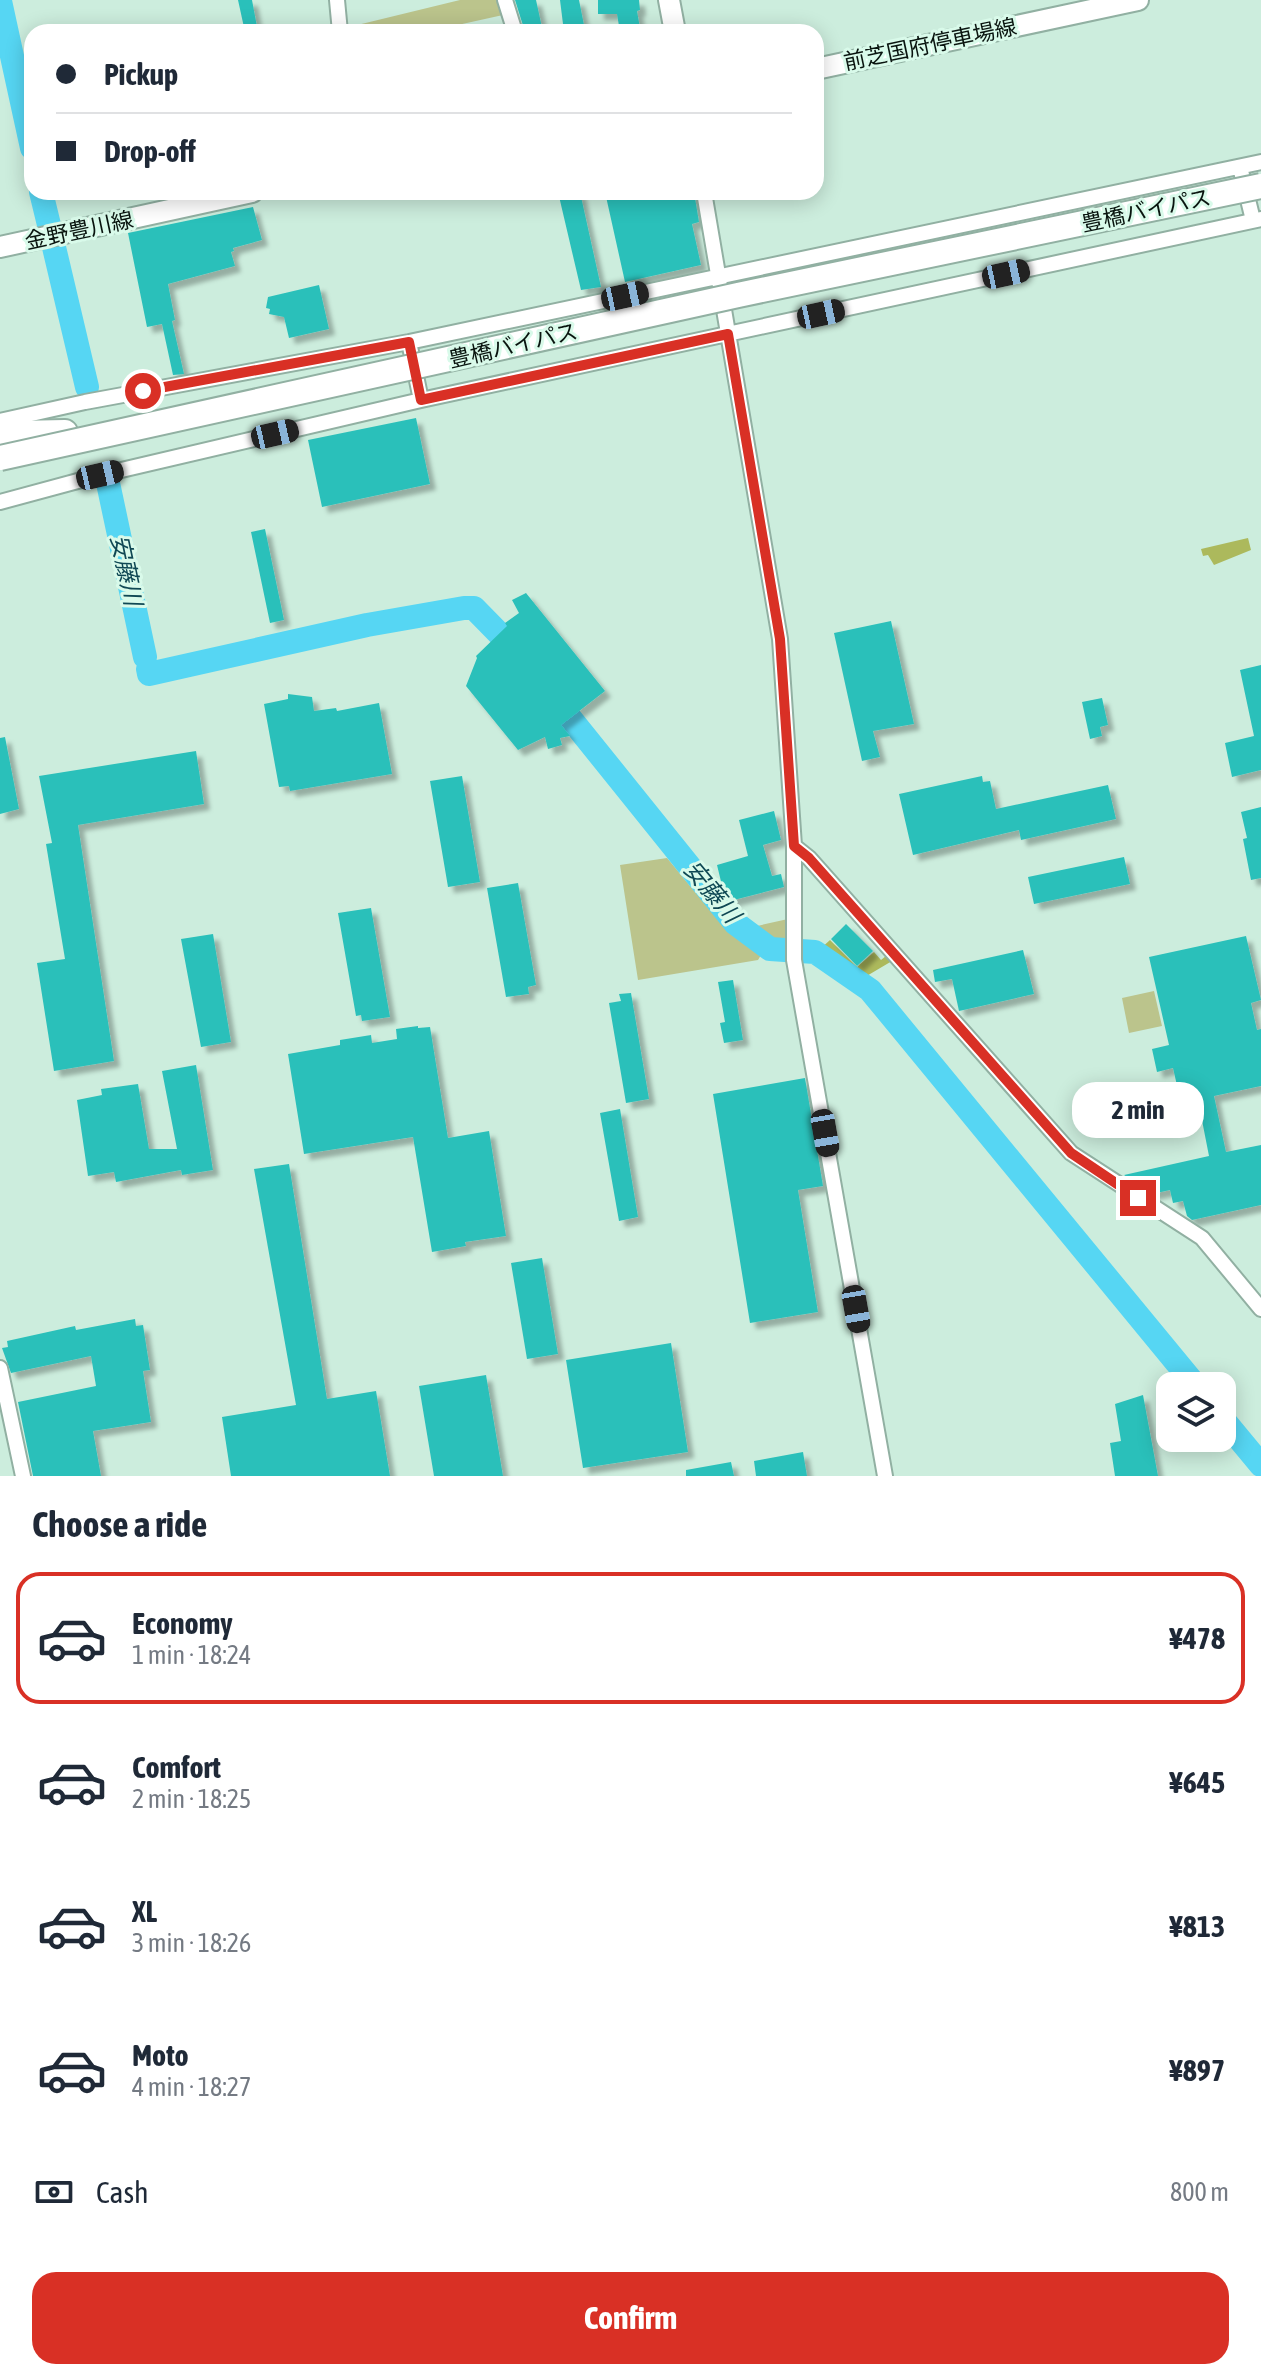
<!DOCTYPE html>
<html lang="en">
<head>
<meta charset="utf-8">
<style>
	:root { --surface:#fff; --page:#f6f6f7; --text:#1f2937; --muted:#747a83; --line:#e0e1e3; --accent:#d93025 }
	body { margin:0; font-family:"Asap Condensed","Noto Sans JP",sans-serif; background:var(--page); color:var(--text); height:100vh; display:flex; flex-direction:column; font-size:30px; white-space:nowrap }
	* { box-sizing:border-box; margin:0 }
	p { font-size:26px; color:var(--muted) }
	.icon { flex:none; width:44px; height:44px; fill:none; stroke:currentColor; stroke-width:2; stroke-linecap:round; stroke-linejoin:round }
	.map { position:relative; height:1476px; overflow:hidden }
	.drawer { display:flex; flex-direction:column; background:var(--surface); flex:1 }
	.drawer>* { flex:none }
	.hud { position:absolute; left:24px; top:24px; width:800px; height:176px; border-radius:24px; box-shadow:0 4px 20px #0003; display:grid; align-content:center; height:176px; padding:0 32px; background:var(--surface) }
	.tools { position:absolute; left:1156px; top:1372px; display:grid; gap:16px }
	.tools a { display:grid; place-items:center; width:80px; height:80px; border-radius:16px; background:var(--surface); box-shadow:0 4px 20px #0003; font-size:40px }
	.end { position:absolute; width:36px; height:36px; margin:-18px; border:10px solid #d93025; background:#fff; box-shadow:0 0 0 4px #fff }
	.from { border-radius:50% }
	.bubble { position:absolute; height:56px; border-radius:24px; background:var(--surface); box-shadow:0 4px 20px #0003; font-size:26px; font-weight:700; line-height:56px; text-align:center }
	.car { position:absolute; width:24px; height:48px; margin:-24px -12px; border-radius:10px; box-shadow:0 0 6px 2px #0007; background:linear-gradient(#222 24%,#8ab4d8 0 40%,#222 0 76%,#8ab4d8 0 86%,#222 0) }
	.hud b { display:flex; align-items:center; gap:28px; height:76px; font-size:30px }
	.hud b+b { border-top:2px solid var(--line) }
	.hud i { width:20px; height:20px; background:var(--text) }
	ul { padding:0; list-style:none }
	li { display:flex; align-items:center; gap:24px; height:132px; margin:0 16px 12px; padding:0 16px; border:4px solid transparent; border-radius:24px }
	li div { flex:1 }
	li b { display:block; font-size:30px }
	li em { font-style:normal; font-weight:700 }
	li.on { border-color:var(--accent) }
	li>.icon { width:72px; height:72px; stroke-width:1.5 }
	h2 { padding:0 32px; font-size:36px; line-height:96px }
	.pay { display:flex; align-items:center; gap:20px; height:88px; padding:0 32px; font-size:30px }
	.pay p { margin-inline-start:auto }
	.cta { display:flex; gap:16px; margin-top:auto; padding:16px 32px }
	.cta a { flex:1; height:92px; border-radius:24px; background:var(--accent); color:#fff; font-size:32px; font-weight:700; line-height:92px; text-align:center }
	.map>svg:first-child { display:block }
	.green { fill:#bbc48c }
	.forest { fill:#acb95c }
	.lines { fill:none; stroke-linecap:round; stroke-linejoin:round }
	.river { stroke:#56d6f3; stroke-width:24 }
	.building { fill:#2bc0ba; filter:url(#shadow) }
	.minor-casing { stroke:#91b0a2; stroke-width:18 }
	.secondary-casing { stroke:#91b0a2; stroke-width:24 }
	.trunk-casing { stroke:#91b0a2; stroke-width:28 }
	.minor { stroke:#fff; stroke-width:14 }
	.secondary { stroke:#fff; stroke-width:20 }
	.trunk { stroke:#fff; stroke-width:24 }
	.trunk-bridge-casing { stroke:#91b0a2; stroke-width:28; stroke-linecap:butt }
	.trunk-bridge { stroke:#fff; stroke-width:24 }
	.route { stroke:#d93025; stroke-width:10 }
	.labels { text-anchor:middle; stroke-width:6; stroke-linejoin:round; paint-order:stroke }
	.street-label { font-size:22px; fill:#09140f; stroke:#d9faea }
	.water-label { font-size:24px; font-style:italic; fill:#0f4854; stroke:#d9faea }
</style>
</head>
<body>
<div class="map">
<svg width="1261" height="1476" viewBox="0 0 1261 1476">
	<defs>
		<filter id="shadow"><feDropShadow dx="6" dy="6" stdDeviation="2" flood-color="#0004"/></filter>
	</defs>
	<rect width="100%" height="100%" fill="#cceddd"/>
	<!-- green -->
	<path class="green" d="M 460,0 L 499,0 L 503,15 L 426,32 L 346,32 L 345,28 Z
		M 667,858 C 696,893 723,928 761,955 L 758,960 L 638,980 L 620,865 Z
		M 788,919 L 788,948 L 775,946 L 748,928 Z
		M 1154,991 L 1162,1026 L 1129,1033 L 1122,998 Z"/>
	<!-- forest -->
	<path class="forest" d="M 1248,538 L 1251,550 L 1214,565 L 1208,555 L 1203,556 L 1201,549 Z
		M 830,940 L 857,967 L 874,952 L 881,960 L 886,956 L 892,961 L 865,977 L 818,951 Z"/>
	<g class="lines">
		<!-- river -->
		<path class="river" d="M 0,1 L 32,148
			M 41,192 L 50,229
			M 53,243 L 87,387
			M 108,483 L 145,657
			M 148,669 L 149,674 L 367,625 L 464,608 L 474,608 L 522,657
			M 550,693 L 735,923 L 770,949 L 815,952 L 870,990 L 1196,1386
			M 1222,1418 L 1261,1465"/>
	</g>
	<!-- building -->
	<path class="building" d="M 238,0 L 252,0 L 258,32 L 245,32 Z
		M 515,0 L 536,0 L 543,32 L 525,32 Z
		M 560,0 L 579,0 L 585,30 L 564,32 Z
		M 598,0 L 639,0 L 640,10 L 637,11 L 640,28 L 620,32 L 617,14 L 598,14 Z
		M 558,192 L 580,192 L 601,287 L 581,290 Z
		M 605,192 L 694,192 L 699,222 L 692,224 L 701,265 L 625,282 Z
		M 253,207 L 262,240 L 233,248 L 234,251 L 231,252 L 235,266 L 168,284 L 175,320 L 172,321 L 184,374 L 173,375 L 162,324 L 147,327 L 128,233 Z
		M 319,285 L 329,329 L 289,338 L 284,317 L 269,314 L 270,309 L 266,308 L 268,297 Z
		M 416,418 L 430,484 L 322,507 L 308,440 Z
		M 265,529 L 284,620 L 270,623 L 251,532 Z
		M 526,593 L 605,691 L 561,725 L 570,736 L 560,738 L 562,745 L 548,749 L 545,737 L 518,750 L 466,686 L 477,658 L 476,656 L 507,626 L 505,623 L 519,613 L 512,600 Z
		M 891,621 L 914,724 L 873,731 L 880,757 L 862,761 L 834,633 Z
		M 1261,665 L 1261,770 L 1232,777 L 1225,743 L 1254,736 L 1240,670 Z
		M 288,694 L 312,697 L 314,711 L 336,708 L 337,711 L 379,703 L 392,774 L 290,791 L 289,786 L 279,787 L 264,704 L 288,699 Z
		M 1102,698 L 1108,725 L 1100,727 L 1102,736 L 1090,739 L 1082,702 Z
		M 5,737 L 19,809 L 0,814 L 0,738 Z
		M 196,751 L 204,804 L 78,825 L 114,1061 L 54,1071 L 37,963 L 65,959 L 46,844 L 52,843 L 39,776 Z
		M 462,776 L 480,882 L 448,887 L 430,781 Z
		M 982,776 L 983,782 L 990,781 L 996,809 L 1108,785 L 1116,819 L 1021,840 L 1019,830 L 913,855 L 899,794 Z
		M 1261,807 L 1261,878 L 1251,880 L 1243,839 L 1247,838 L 1241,812 Z
		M 774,811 L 781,840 L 763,845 L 772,876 L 781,874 L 784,887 L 726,902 L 717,865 L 748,856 L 739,820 Z
		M 1124,857 L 1130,884 L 1034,904 L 1028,877 Z
		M 518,883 L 536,985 L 528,987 L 529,994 L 506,997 L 487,888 Z
		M 371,908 L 390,1017 L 362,1021 L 361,1015 L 356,1016 L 338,913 Z
		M 846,924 L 873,951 L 857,966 L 831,939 Z
		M 213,934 L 231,1042 L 201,1047 L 181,939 Z
		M 1246,936 L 1261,1000 L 1251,1003 L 1257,1030 L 1261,1029 L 1261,1086 L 1214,1096 L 1226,1152 L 1261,1145 L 1261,1205 L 1192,1220 L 1187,1216 L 1183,1201 L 1173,1203 L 1170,1190 L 1152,1194 L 1124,1175 L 1209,1156 L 1198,1100 L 1181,1103 L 1173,1068 L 1157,1072 L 1152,1049 L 1169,1045 L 1149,957 Z
		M 1023,950 L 1034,994 L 959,1011 L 952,979 L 935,982 L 933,970 Z
		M 733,980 L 743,1040 L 724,1043 L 720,1023 L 725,1022 L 718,982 Z
		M 631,993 L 649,1099 L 626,1103 L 609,1003 L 621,1001 L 619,994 Z
		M 418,1026 L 418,1028 L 430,1027 L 448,1138 L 489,1131 L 506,1236 L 465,1242 L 466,1246 L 432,1252 L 413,1137 L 304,1154 L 288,1054 L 340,1045 L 340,1040 L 371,1035 L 372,1043 L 397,1039 L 396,1029 Z
		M 196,1065 L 213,1170 L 182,1175 L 181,1170 L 116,1182 L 114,1172 L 88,1176 L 77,1100 L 102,1095 L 101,1089 L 138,1084 L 149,1149 L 177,1149 L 162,1071 Z
		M 805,1078 L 823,1186 L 798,1190 L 818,1312 L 750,1323 L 713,1094 Z
		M 620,1109 L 638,1217 L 619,1221 L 600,1113 Z
		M 289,1164 L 327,1399 L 376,1391 L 390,1476 L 231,1476 L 222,1417 L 296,1405 L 254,1169 Z
		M 542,1258 L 558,1354 L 527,1359 L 511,1263 Z
		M 135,1319 L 136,1326 L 143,1325 L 150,1370 L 143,1371 L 151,1422 L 93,1431 L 101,1476 L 33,1476 L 18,1402 L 96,1386 L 91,1356 L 11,1373 L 2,1348 L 8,1347 L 7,1341 L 75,1326 L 76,1330 Z
		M 671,1343 L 688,1452 L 583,1468 L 566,1360 Z
		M 486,1375 L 503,1476 L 434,1476 L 419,1386 Z
		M 1143,1395 L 1158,1476 L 1115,1476 L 1110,1443 L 1121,1441 L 1115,1404 Z
		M 803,1452 L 807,1476 L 756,1476 L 754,1461 Z
		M 731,1462 L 734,1476 L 686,1476 L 686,1470 Z"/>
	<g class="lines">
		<!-- minor casing -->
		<g class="minor-casing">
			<path id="minor" d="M 337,0 L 340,32
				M 505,0 L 515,32
				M 1240,167 L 1253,220
				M 704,192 L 780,639 L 794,846 L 794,960 L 885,1476
				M 409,342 L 421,400
				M 0,421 L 85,402 L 409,342 L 1261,162
				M 0,502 L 100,475 L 421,400 L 1261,219
				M 794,846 L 809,858 L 1071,1153 L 1202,1238 L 1261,1309
				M 0,1368 L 23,1476"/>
		</g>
		<!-- secondary casing -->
		<g class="secondary-casing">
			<path id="secondary" d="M 669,0 L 675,32
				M 816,69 L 1138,0
				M 0,247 L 252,192"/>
		</g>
		<!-- trunk casing -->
		<g class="trunk-casing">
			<path id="trunk" d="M 0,437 L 18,433 L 65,432"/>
		</g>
		<!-- minor -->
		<use href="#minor" class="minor"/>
		<!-- secondary -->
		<use href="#secondary" class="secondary"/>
		<!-- trunk -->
		<use href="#trunk" class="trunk"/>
		<!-- trunk-bridge casing -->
		<g class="trunk-bridge-casing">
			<path id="trunk-bridge" d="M 0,458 L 738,295 L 1261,186"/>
		</g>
		<!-- trunk-bridge -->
		<use href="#trunk-bridge" class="trunk-bridge"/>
	</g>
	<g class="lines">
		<!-- route -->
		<path class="route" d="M 143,391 L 409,342 L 421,400 L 728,334 L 780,639 L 794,846 L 809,858 L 1071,1153 L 1138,1198"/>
	</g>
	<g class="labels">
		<!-- street labels -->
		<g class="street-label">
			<text transform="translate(930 44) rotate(-12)" y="8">前芝国府停車場線</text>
			<text transform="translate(1146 210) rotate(-12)" y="8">豊橋バイパス</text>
			<text transform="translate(79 230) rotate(-12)" y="8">金野豊川線</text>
			<text transform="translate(513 345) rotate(-13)" y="8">豊橋バイパス</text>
		</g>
		<!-- water labels -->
		<g class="water-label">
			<text transform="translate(126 570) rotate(78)" y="8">安藤川</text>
			<text transform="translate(712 892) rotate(50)" y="8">安藤川</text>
		</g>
	</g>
</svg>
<div class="tools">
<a><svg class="icon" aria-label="layers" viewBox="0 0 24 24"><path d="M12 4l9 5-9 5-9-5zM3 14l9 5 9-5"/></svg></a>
</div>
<i class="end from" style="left:143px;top:391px"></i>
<i class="end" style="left:1138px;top:1198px"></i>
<div class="bubble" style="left:1072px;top:1082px;width:132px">2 min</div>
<i class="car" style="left:1006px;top:274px;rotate:78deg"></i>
<i class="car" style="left:625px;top:296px;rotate:78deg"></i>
<i class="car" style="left:821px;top:314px;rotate:78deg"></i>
<i class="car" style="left:275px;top:434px;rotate:77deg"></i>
<i class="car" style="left:100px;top:475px;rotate:77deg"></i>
<i class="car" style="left:825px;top:1133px;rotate:170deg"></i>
<i class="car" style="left:856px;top:1309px;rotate:170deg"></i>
<div class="hud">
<b><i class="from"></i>Pickup</b>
<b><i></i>Drop-off</b>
</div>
</div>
<section class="drawer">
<h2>Choose a ride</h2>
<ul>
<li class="on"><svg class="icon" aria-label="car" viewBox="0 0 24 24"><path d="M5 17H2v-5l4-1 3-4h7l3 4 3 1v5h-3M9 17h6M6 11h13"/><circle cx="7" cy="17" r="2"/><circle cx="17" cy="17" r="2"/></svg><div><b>Economy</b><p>1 min · 18:24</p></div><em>¥478</em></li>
<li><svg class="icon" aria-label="car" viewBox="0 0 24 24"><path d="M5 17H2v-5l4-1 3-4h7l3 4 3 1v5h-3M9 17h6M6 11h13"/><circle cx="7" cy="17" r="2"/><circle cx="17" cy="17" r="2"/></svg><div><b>Comfort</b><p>2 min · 18:25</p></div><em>¥645</em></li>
<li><svg class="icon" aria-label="car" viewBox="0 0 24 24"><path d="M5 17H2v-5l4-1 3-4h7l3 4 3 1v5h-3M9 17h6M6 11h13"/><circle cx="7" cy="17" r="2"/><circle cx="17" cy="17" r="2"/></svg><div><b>XL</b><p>3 min · 18:26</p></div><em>¥813</em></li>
<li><svg class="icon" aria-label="car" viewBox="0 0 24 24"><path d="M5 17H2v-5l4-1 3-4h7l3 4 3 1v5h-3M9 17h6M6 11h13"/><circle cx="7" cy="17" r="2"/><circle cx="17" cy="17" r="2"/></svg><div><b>Moto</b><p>4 min · 18:27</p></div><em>¥897</em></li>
</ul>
<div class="pay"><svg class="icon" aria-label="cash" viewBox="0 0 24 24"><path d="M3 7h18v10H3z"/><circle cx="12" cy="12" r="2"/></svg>Cash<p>800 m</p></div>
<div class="cta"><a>Confirm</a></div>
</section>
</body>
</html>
